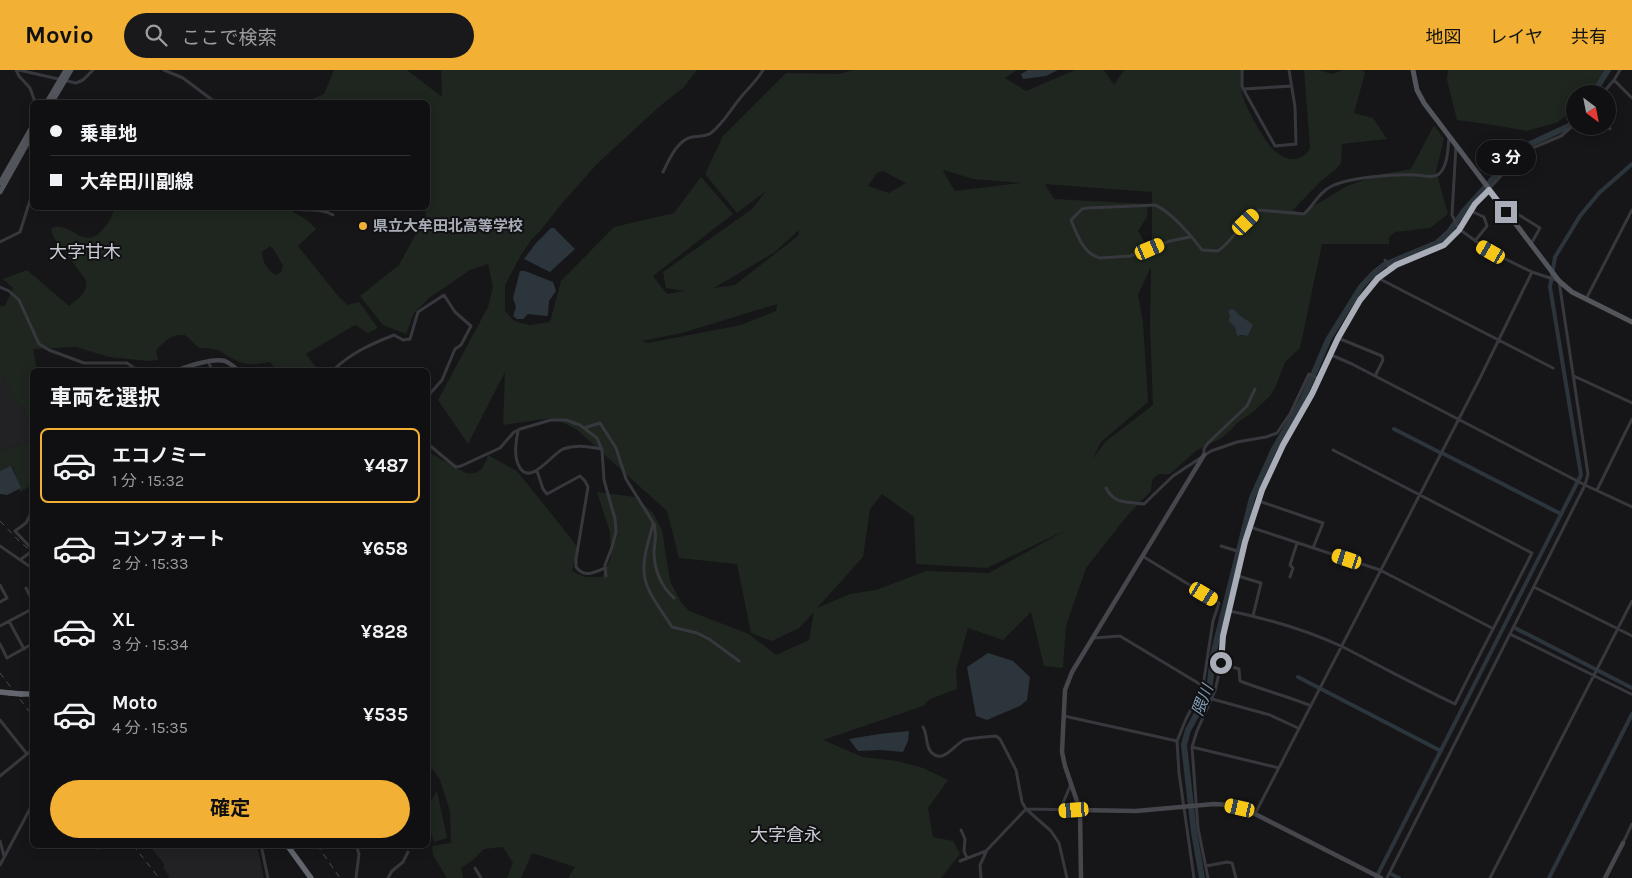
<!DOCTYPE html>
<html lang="ja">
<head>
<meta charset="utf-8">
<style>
	:root { --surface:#101012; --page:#19191b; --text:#f1f3f6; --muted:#9c9d9f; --line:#303032; --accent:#f2b134 }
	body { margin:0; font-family:Karla,"Noto Sans JP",sans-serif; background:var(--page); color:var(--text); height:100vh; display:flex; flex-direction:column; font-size:19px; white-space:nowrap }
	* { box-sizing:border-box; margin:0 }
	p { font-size:16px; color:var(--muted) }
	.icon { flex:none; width:28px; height:28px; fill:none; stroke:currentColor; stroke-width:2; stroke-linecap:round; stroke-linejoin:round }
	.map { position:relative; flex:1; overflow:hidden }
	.side { position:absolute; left:30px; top:298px; width:400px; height:480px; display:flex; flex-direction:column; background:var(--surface); border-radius:8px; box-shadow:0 2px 12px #0003,0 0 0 1px var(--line) }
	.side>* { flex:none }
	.top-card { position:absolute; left:30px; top:30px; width:400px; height:110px; border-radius:8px; box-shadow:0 2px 12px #0003,0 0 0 1px var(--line); display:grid; align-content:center; height:110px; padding:0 20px; background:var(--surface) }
	.needle { width:32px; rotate:148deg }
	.tools { position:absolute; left:1566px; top:15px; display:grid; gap:10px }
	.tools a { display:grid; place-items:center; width:50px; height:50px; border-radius:50%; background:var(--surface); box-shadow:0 2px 12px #0003,0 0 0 1px var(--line); font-size:25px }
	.end { position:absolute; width:22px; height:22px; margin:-11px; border:6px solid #a8adb8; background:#111; box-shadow:0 0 0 2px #111 }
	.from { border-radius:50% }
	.bubble { position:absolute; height:35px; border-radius:18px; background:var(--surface); box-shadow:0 2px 12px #0003,0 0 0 1px var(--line); font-size:16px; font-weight:700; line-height:35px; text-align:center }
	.car { position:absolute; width:15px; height:30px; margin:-15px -8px; border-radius:6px; box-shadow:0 0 4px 1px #0007; background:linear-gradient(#f5c518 24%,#345 0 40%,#f5c518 0 76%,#345 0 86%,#f5c518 0) }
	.top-card b { display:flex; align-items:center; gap:18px; height:48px; font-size:19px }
	.top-card b+b { border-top:1px solid var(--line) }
	.top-card i { width:12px; height:12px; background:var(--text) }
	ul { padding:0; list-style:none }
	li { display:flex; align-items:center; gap:15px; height:75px; margin:0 10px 8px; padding:0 10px; border:2px solid transparent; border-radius:8px }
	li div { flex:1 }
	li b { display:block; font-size:19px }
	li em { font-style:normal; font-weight:700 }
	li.current { border-color:var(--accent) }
	li>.icon { width:45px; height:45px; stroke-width:1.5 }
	h2 { padding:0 20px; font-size:22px; line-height:60px }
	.cta { display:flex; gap:10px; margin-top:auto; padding:10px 20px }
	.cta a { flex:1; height:58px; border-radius:30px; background:var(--accent); color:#111; font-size:20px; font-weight:700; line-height:58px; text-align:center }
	header { display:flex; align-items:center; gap:30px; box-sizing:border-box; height:70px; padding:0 25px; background:var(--accent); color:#111 }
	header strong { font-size:24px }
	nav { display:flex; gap:28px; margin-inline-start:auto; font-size:18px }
	.search { width:350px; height:45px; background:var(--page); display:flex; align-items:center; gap:12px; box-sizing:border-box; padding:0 18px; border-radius:28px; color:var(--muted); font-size:19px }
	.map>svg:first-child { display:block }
	.built { fill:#222225 }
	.green { fill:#1e261f; fill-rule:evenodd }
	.water { fill:#2c353c }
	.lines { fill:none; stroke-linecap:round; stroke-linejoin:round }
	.canal { stroke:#2c353c; stroke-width:4 }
	.river { stroke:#2c353c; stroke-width:6 }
	.street { stroke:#37383d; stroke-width:3 }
	.secondary { stroke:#45474d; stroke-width:4.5 }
	.primary { stroke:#53555c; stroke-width:5 }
	.highway { stroke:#63666e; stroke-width:5.5 }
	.rail { stroke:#4a4c52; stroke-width:1; stroke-dasharray:6 5; stroke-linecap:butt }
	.highway-bridge { stroke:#63666e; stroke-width:5.5 }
	.route { stroke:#a8adb8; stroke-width:6 }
	.poi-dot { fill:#f2b134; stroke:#111113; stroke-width:2 }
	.labels { text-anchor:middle; stroke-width:4; stroke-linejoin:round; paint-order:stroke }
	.poi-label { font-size:15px; font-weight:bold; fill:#a8adb8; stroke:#111113; text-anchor:start }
	.water-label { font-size:16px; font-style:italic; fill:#7f9bb3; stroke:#111113 }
	.quarter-label { font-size:18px; fill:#c9ccd4; stroke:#111113 }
</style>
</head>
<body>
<header>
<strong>Movio</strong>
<div class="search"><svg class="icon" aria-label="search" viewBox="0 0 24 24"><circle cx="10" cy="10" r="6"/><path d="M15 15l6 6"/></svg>ここで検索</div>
<nav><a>地図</a><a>レイヤ</a><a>共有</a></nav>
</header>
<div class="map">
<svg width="1632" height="808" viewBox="0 0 1632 808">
	<rect width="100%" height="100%" fill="#161618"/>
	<!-- built -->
	<path class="built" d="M 0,302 L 18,335 L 23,335 L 32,365 L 32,371 L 0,381 Z
		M 149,775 L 257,775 L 264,808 L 168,808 L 169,806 L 163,797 L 165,795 Z"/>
	<!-- green -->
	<path class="green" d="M 334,0 L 407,0 L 442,27 L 441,0 L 697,0 L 684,17 L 660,36 L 598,93 L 564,131 L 540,161 L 532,169 L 521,185 L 505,215 L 505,241 L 514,251 L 529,255 L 550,252 L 561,211 L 614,157 L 674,143 L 701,107 L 733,144 L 653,206 L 667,224 L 684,221 L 666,218 L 663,202 L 752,139 L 766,121 L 737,143 L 705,104 L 723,66 L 786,3 L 839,4 L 853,0 L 1017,0 L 1005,8 L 1026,21 L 1075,0 L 1104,0 L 1114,15 L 1124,0 L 1244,0 C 1244,7 1240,16 1242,23 C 1245,37 1266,75 1277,83 C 1284,88 1291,91 1299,88 C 1304,86 1308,83 1310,78 L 1304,0 L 1318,0 L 1332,4 L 1343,0 L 1363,0 L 1365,3 L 1354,43 L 1373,48 L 1387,69 L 1342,74 L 1341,93 L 1337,98 L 1319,113 L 1293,140 L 1302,143 L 1347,116 L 1382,104 L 1411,99 L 1434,55 L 1444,69 L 1436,101 L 1448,144 L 1430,158 L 1395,162 L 1389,167 L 1389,174 L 1322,174 L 1300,278 L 1285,292 L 1275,318 L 1270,326 L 1253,342 L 1237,353 L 1231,360 L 1220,369 L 1197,380 L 1170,404 L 1160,404 L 1155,407 L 1152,410 L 1151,421 L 1126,447 L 1086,498 L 1066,556 L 1063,598 L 1044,596 L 1031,542 L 1003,570 L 968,558 L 956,600 L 957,619 L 930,629 L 923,636 L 823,670 L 863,687 L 897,691 L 923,698 L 948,710 L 928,738 L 933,767 L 953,771 L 960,784 L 941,808 L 568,808 L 575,797 L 532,783 L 521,808 L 507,808 L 513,793 L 503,777 L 484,779 L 473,790 L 461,798 L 463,808 L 447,808 L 433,785 L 432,776 L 451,773 L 450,741 L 440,710 L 433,699 L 428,701 L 428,553 L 431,551 L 428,543 L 428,382 L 466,403 C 481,405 484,397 488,385 L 517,401 L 570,467 L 578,479 L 572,501 L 585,507 L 602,507 L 611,487 L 610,462 L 597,422 L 635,427 L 653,443 L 662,460 L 670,511 L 681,532 L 689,541 L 749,564 L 776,585 L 809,570 L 814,542 L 799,558 L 772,571 L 751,563 L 737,494 L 679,488 L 667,441 L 576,359 L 553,348 L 503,355 L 505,302 L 468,374 L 438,330 L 488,237 L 493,217 L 488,194 L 470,200 L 429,228 L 414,243 L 406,264 L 383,255 L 360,226 L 399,195 L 426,145 L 424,138 L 428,138 L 428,32 L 306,32 L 324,24 ZM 944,100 L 973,109 L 1021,113 L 955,121 L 943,101 ZM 883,101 L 906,113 L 889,123 L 868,116 L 877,103 ZM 1045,114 L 1152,122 L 1152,185 L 1138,161 L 1147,147 L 1148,134 L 1054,129 ZM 799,160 L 799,165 L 735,215 L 714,218 L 775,182 ZM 1151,197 L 1150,254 L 1153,335 L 1105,372 L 1092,390 L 1101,372 L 1148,332 L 1143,252 L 1138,225 ZM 777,234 L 776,241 L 741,255 L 648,273 L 642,271 L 682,263 ZM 1235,240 L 1239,247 L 1244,248 L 1253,255 L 1248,266 L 1237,265 L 1235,257 L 1229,251 ZM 882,424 L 914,447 L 916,494 L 987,498 L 1066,460 L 989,503 L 926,501 L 876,520 L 850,524 L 817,538 L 863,487 L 870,439 Z
		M 1448,0 L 1607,0 L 1587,24 L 1575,24 L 1575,38 L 1558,52 L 1527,61 L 1494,55 L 1457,50 L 1447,10 Z
		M 114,138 L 286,138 L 307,150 L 316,159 L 298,176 L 339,227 L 348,235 L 359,232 L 378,258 L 368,263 L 355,255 L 306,284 L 318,300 L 276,300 L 270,292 C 262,293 250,296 243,293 C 222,287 226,277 199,278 L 185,265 C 171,264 166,270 156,280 L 158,290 L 148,291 L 109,287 L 76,277 L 33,279 L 37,300 L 32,300 L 32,365 L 23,335 L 18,335 L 0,302 L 0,236 L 5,236 L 13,218 L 3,209 L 27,200 L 69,236 C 78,229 88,223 86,210 L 54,168 L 51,160 L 52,158 C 71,150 84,183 103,159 C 109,153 113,146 114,138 ZM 270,176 L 275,181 L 283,196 L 281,202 L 277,205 C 269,203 261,190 262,182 Z
		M 32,371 L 32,415 L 20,422 L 13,397 L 0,401 L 0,381 Z
		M 437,721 L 447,768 L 434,772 C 426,747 423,744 437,721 Z"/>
	<!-- water -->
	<path class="water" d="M 1028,0 L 1058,0 L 1046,6 L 1023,9 L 1021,4 Z
		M 551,158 L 554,158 L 575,179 L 550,202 L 524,189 L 536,173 Z
		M 520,201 L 525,201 L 553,212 L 556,221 L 549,231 L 548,244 L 547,246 L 528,244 L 523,249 L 517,249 L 513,246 L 516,237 L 513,228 Z
		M 1231,239 L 1235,240 C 1239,247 1246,248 1253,255 L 1248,266 L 1241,265 L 1237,266 L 1235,257 L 1229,251 L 1230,246 L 1228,241 Z
		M 11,396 L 21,418 L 7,425 L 0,424 L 0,401 Z
		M 988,583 L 1013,591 L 1030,607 L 1027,630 L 1020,636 L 987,650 L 976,646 L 967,597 Z
		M 909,661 L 908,671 L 903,682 L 880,680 L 858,681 L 849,669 L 879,664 Z"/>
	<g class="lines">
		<!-- canal -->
		<path class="canal" d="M 1394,359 L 1439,382
			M 1442,383 L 1561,444
			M 1515,558 L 1632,618
			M 1298,607 L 1441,681
			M 1391,804 L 1399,808
			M 1376,808 L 1581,405 L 1550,217 L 1555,187 L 1580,146 L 1599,123 L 1632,94
			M 1549,808 L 1632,644"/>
		<!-- river -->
		<path class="river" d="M 1593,24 L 1608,0
			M 1202,808 L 1194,762 L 1184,675 L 1188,660 L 1205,629 L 1210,613 L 1213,585 L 1252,428 L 1274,379 L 1303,329 L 1328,270 L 1361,217 L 1374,203 L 1384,195 L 1437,173 L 1449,162 L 1464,141 L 1517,82 L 1528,75 L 1569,56 L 1575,50"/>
		<!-- street -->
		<path class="street" d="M 16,0 L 19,6 L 30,18 L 35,32
			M 19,0 L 76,13 L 83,10 L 93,0
			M 164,0 L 183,8 L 215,32
			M 1242,0 L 1242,16 L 1246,24 L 1275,76 L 1296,74 L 1295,37 L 1289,0
			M 1614,10 L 1632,28
			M 1244,19 L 1292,16
			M 1602,24 L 1614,10 L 1620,0
			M 1608,56 L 1610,59
			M 663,102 C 669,90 677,70 692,67 C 698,66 705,67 711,63 C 723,54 731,39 741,27 C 748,18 757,11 763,0
			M 289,138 C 304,142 320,137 333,145
			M 1471,141 L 1484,147 L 1487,156 L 1475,171
			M 1512,149 L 1516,143 L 1540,158 L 1531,174
			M 1190,167 L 1170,171 L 1130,186 L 1100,188 C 1083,184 1077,164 1071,150 L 1082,139 L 1088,138 L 1155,135 C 1170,141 1192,166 1202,180 L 1218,181 C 1234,170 1242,150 1259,140 L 1304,144 C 1314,135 1319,122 1332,116 C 1351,107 1394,104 1416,105 C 1423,105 1433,109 1439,104 C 1448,96 1448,78 1449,67
			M 0,172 L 20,162 L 32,124
			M 1385,190 L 1390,198
			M 1378,208 L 1553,298
			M 0,217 L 9,221 L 19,230 L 39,274 L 49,280 L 84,293 L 127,293 L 137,300
			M 1586,229 L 1632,140
			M 1338,268 L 1382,286 L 1383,290 L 1375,306
			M 1329,284 L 1352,294 L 1585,415 L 1632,437
			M 209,293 L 212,300
			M 333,300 C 353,282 369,275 394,265 L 403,270 L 410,269 L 418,242 L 444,225 L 455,242 L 471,256 L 461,275 L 455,279 L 442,310 L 428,326
			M 1574,306 L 1632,333
			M 584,358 L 600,353 L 616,378 L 626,409 L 654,454 C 657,463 655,471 654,481 C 654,499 661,516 674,528
			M 518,361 C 516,372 513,387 520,398 C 531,415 551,385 563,379 C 576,374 589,377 602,379
			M 428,374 L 452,394 L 456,397 L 461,396 L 500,378 L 514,362 L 520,359 L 551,350 L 566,350 L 580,355 L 597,368 L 602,380 L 604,410 L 615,449 L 616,462 L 612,477 L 605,495 L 606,506
			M 1204,385 L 1204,379 L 1208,373 L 1247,336 L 1255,319
			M 537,401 L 543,419 L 547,424 L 580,406 L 585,411 L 588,417 L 576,489 L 576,497 C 584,508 594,503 605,498
			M 1106,418 C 1115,435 1126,431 1144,434 L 1173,406 L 1211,381 L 1237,372 L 1266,367 L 1277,363 L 1290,344 L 1309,304 L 1319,309
			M 1597,420 L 1632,349
			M 1259,431 L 1323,453 L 1313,478
			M 32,441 L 26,453 L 15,461 L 32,479
			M 653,454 C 649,471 641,491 645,509 C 649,526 663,542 672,557 L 697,563 L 709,569 L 739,591
			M 1250,457 L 1380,500 L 1492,558
			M 0,476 L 32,498
			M 1221,476 L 1237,481 L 1244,480
			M 1144,487 L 1219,533 L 1213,551 L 1203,616 L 1186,649 L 1177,671 L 1179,703 L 1194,808
			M 20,490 L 32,481
			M 1238,506 L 1261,513 L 1253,546
			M 1290,507 L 1293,498 L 1290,495 L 1297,473
			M 0,515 L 7,528 L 0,532
			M 1534,517 L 1632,566
			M 26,518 L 32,530
			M 1230,541 C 1268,549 1307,560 1343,577 C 1380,596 1417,616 1455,634 C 1480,583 1507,533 1532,483 L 1333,380
			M 9,551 L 24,579
			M 0,556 L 32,539
			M 1510,564 L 1631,624
			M 1094,568 L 1120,566 L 1203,616
			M 0,574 L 7,588 L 32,574
			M 1221,593 L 1239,599 L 1240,611 C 1263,620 1286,626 1309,635
			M 1212,629 L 1270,645 L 1298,658
			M 1064,646 L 1177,671
			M 0,650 L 27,684
			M 923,657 C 928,665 925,675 931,682 C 943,695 955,674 964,670 C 973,667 986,667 996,666 L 1000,669 L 1016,700 L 1022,732 L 1026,739 L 1051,761 L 1059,773 L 1067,808
			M 1192,677 L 1279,698
			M 0,706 L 32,680
			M 1060,740 L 1071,714
			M 1255,744 L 1480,308 L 1532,202
			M 961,760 L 965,769 L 964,781 L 967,788
			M 0,771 L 4,786
			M 1623,773 L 1632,754
			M 92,775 L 97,778
			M 261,775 L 268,808
			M 960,791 L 986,781
			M 0,795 L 32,735
			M 1206,796 L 1227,792 L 1232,793 L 1236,808
			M 475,798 L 481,808
			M 356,808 L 359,784 L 356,775
			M 388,808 L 392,801 L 403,792 L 408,782
			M 981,808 L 980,795 L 987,780 L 1026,739 L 1080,740
			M 1208,808 L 1198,758 L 1192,677 L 1197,661 L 1215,621 L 1220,599 L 1223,567 L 1245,472 L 1267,407 L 1300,347 L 1339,266 L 1360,230 L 1378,207 L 1396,195 L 1444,175 L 1459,159 L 1475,134 L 1523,82 L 1561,66 L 1575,54
			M 1387,808 L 1585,415 L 1588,404 L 1559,211 L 1532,202 L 1491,182 L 1459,159 L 1452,145 L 1456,75
			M 1490,808 L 1632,531"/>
		<!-- secondary -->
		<path class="secondary" d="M 178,300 C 189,296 213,288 225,291 C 230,293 234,297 238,300
			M 1080,740 L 1136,741 L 1214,734 L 1229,735 L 1255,744 L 1381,808
			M 1081,808 L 1080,740 L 1065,696 L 1062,682 L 1065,620 L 1072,602 L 1204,385
			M 1605,808 L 1623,773"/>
		<!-- primary -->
		<path class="primary" d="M 1413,0 L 1417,20 L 1424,33 L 1559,211 L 1572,222 L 1632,252
			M 47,32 L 66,0
			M 52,32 L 71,0
			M 0,113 L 32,57
			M 0,122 L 32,65"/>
		<!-- highway -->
		<path class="highway" d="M 0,622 L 10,623
			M 21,624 L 32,624
			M 287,775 L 311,808"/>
		<!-- rail -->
		<path class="rail" d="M 0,451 L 19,471 L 32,482
			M 0,603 L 32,645
			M 133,775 L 159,808
			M 317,775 L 340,808"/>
		<!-- highway-bridge -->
		<path class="highway-bridge" d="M 10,623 L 21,624"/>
	</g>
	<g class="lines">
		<!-- route -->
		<path class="route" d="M 1221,593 L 1223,566 L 1245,472 L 1262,420 L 1283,375 L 1312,324 L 1338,268 L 1360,230 L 1378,208 L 1396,195 L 1444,175 L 1459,160 L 1475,134 L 1489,120 L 1506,142"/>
	</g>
	<!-- markers -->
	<circle class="poi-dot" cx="363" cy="156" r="5"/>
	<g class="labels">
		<!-- poi labels -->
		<g class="poi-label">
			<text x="373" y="161">県立大牟田北高等学校</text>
		</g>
		<!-- water labels -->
		<g class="water-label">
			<text transform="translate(1202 630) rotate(-69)" y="6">隈川</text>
		</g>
		<!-- quarter labels -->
		<g class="quarter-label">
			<text x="85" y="188">大字甘木</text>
			<text x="786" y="771">大字倉永</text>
		</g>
	</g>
</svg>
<div class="tools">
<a><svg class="needle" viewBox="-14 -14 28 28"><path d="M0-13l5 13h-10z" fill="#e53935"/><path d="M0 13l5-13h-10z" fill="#9c9d9f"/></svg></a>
</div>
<i class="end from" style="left:1221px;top:593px"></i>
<i class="end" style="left:1506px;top:142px"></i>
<div class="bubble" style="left:1476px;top:70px;width:60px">3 分</div>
<i class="car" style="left:1246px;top:152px;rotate:46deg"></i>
<i class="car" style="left:1150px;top:179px;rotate:67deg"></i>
<i class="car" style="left:1491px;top:182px;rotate:300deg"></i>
<i class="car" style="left:1347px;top:489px;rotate:288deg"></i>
<i class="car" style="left:1204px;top:524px;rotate:121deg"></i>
<i class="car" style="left:1240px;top:738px;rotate:283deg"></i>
<i class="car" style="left:1074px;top:740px;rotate:266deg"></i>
<div class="top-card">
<b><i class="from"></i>乗車地</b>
<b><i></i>大牟田川副線</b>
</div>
<section class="side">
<h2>車両を選択</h2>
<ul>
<li class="current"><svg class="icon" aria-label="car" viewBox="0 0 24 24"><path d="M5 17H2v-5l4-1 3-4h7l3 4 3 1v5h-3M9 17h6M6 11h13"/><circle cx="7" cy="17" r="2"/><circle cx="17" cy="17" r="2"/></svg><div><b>エコノミー</b><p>1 分 · 15:32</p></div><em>¥487</em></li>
<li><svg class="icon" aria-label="car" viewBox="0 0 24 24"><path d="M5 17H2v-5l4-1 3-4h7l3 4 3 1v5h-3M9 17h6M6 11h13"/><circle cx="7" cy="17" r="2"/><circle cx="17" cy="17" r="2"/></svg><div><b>コンフォート</b><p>2 分 · 15:33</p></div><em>¥658</em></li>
<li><svg class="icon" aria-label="car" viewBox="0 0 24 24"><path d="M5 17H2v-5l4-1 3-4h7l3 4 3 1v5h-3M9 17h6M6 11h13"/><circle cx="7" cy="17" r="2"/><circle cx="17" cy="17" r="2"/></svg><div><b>XL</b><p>3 分 · 15:34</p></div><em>¥828</em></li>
<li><svg class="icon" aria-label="car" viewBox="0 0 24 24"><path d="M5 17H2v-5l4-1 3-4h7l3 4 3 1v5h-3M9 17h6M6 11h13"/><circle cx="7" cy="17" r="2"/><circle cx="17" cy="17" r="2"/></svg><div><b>Moto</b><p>4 分 · 15:35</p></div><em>¥535</em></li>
</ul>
<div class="cta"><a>確定</a></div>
</section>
</div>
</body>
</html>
